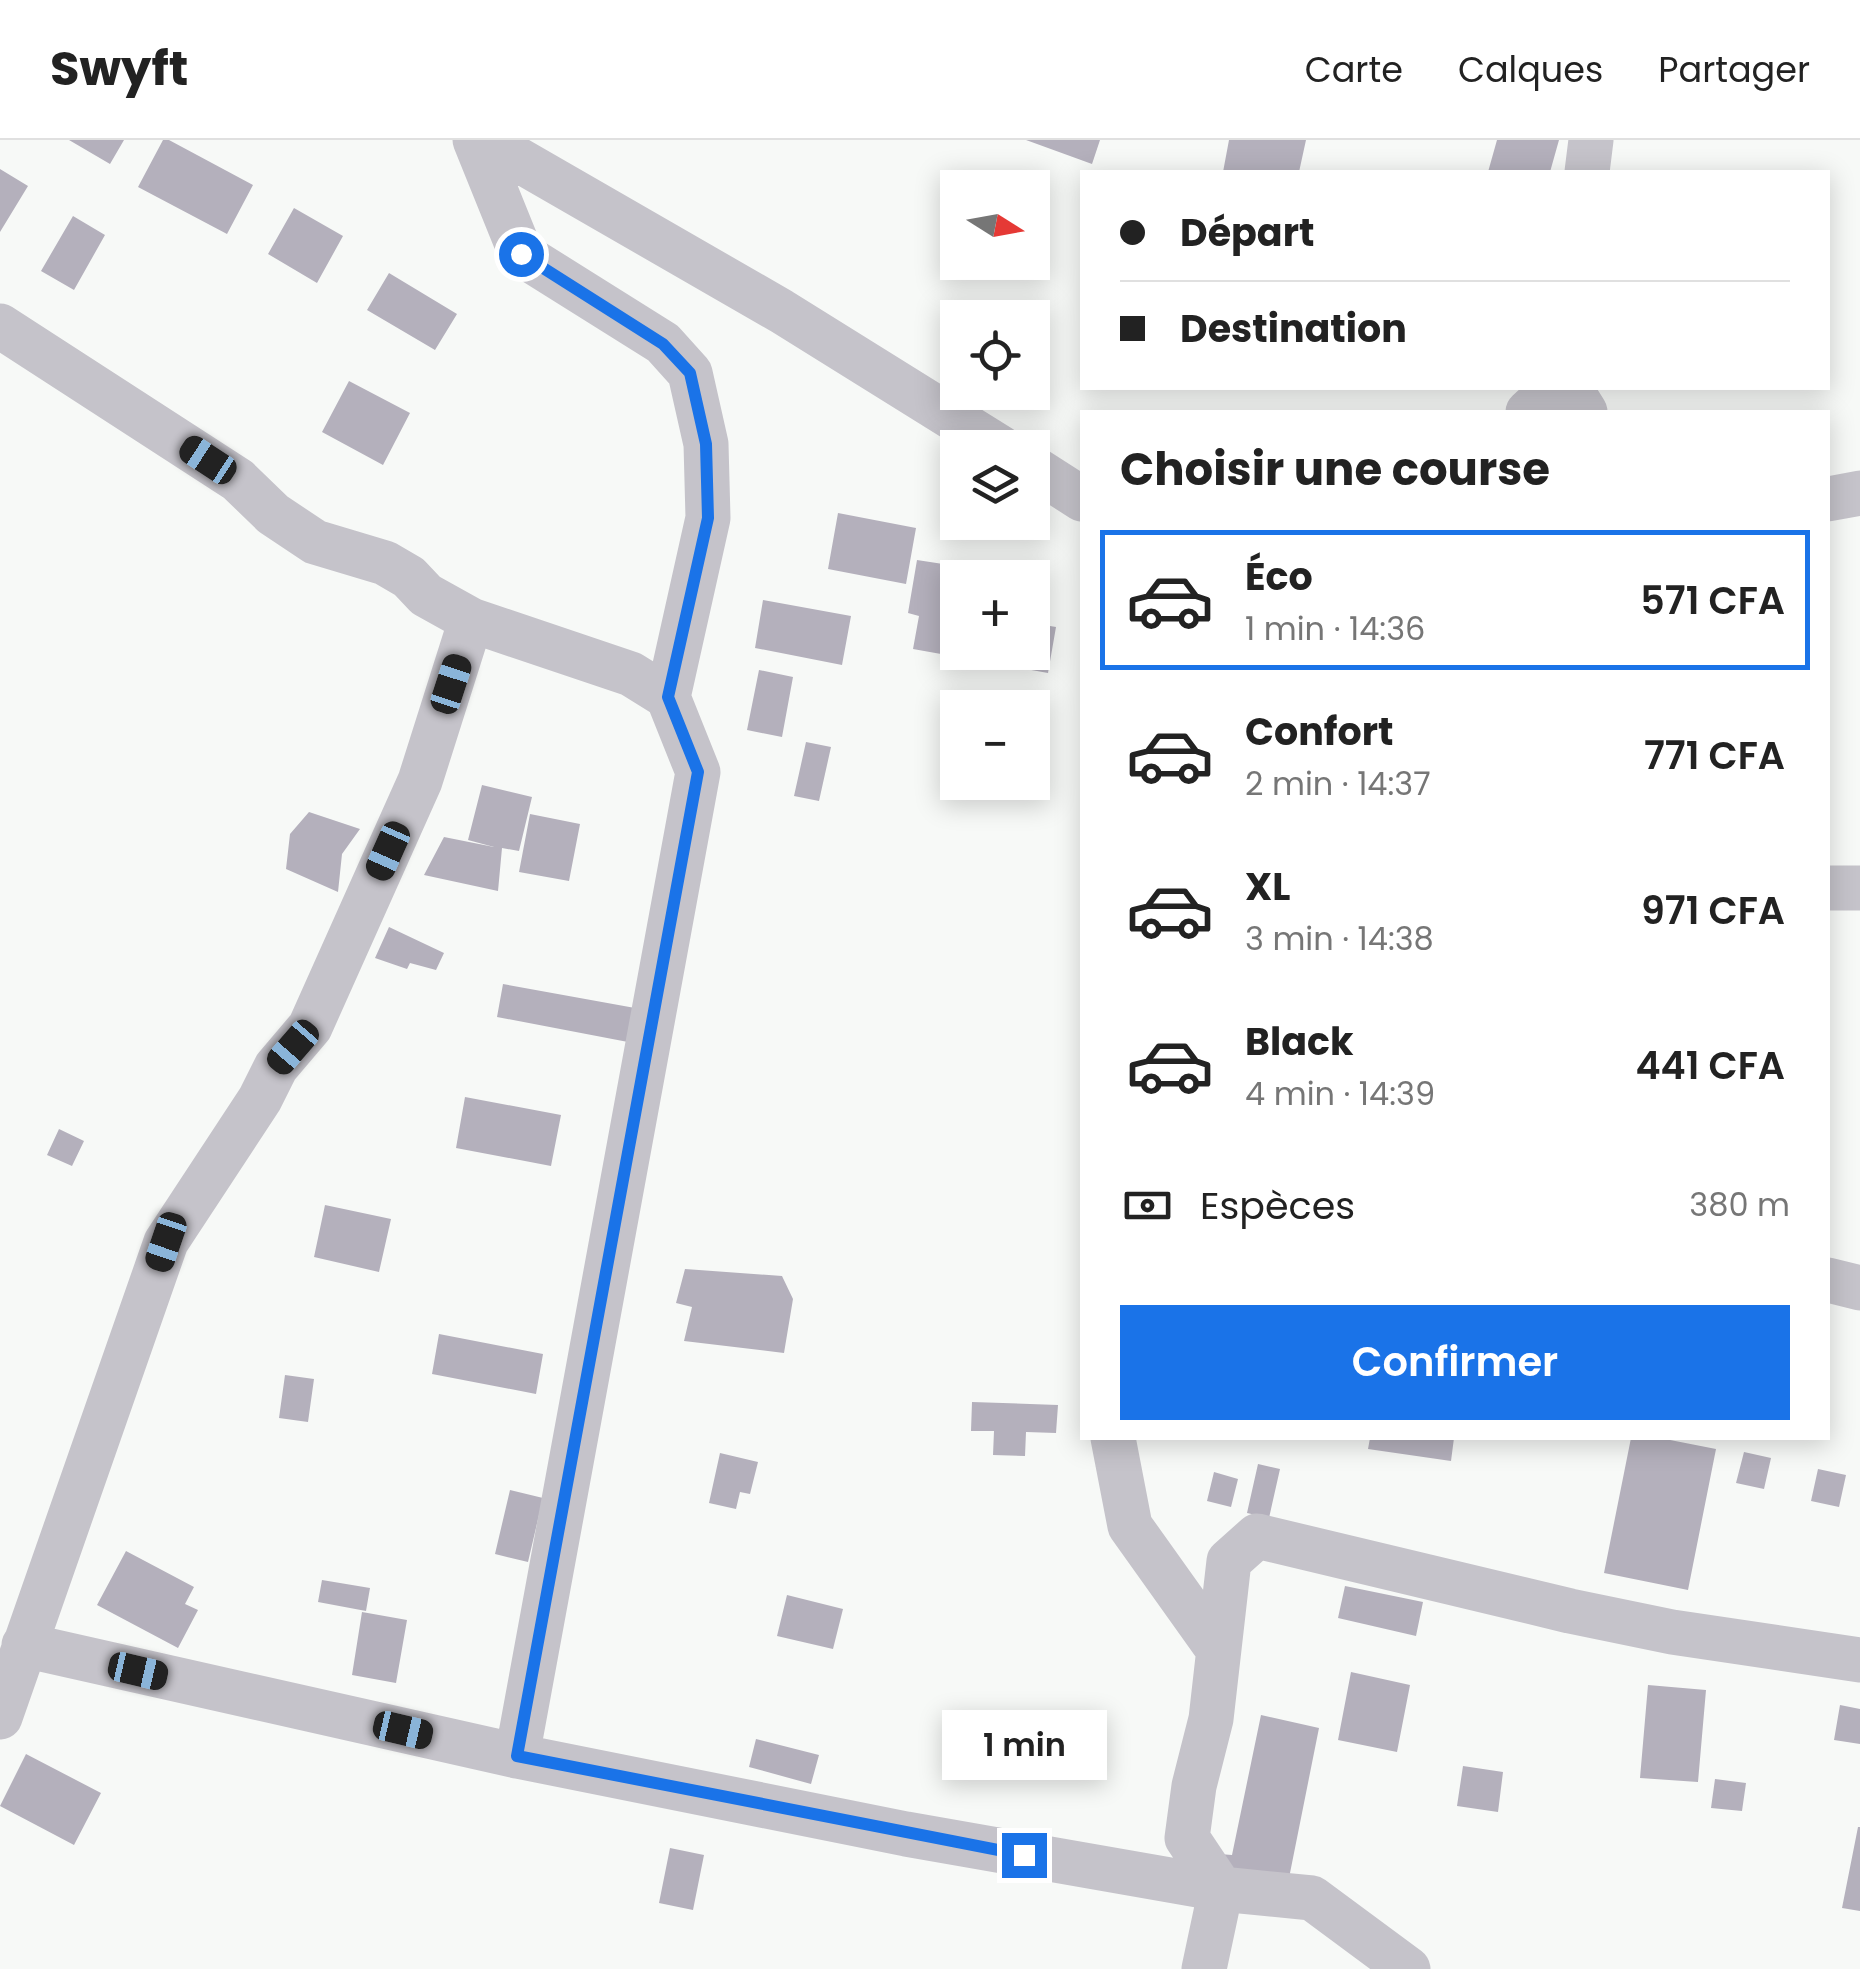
<!DOCTYPE html>
<html lang="fr">
<head>
<meta charset="utf-8">
<style>
	:root { --surface:#fff; --page:#f2f2f2; --text:#222; --muted:#767676; --line:#e0e0e0; --accent:#1a73e8 }
	body { margin:0; font-family:Poppins,sans-serif; background:var(--page); color:var(--text); height:100vh; display:flex; flex-direction:column; font-size:38px; white-space:nowrap }
	* { box-sizing:border-box; margin:0 }
	p { font-size:32px; color:var(--muted) }
	.icon { flex:none; width:55px; height:55px; fill:none; stroke:currentColor; stroke-width:2; stroke-linecap:round; stroke-linejoin:round }
	.map { position:relative; flex:1; overflow:hidden }
	.panel { position:absolute; left:1080px; top:270px; width:750px; height:1030px; display:flex; flex-direction:column; background:var(--surface); border-radius:0px; box-shadow:0 5px 25px #0003 }
	.panel>* { flex:none }
	.banner { position:absolute; left:1080px; top:30px; width:750px; height:220px; border-radius:0px; box-shadow:0 5px 25px #0003; display:grid; align-content:center; height:220px; padding:0 40px; background:var(--surface) }
	.needle { width:65px; rotate:101deg }
	.fabs { position:absolute; left:940px; top:30px; display:grid; gap:20px }
	.fabs a { display:grid; place-items:center; width:110px; height:110px; border-radius:0px; background:var(--surface); box-shadow:0 5px 25px #0003; font-size:50px }
	.end { position:absolute; width:45px; height:45px; margin:-22px; border:12px solid #1a73e8; background:#fff; box-shadow:0 0 0 5px #fff }
	.from { border-radius:50% }
	.bubble { position:absolute; height:70px; border-radius:0px; background:var(--surface); box-shadow:0 5px 25px #0003; font-size:32px; font-weight:600; line-height:70px; text-align:center }
	.car { position:absolute; width:30px; height:60px; margin:-30px -15px; border-radius:12px; box-shadow:0 0 8px 2px #0007; background:linear-gradient(#222 24%,#8ab4d8 0 40%,#222 0 76%,#8ab4d8 0 86%,#222 0) }
	.banner b { display:flex; align-items:center; gap:35px; height:95px; font-size:38px }
	.banner b+b { border-top:2px solid var(--line) }
	.banner i { width:25px; height:25px; background:var(--text) }
	ul { padding:0; list-style:none }
	li { display:flex; align-items:center; gap:30px; height:140px; margin:0 20px 15px; padding:0 20px; border:5px solid transparent; border-radius:0px }
	li div { flex:1 }
	li b { display:block; font-size:38px }
	li em { font-style:normal; font-weight:600 }
	li.active { border-color:var(--accent) }
	li>.icon { width:90px; height:90px; stroke-width:1.5 }
	h2 { padding:0 40px; font-size:45px; line-height:120px }
	.pay { display:flex; align-items:center; gap:25px; height:110px; padding:0 40px; font-size:38px }
	.pay p { margin-inline-start:auto }
	.cta { display:flex; gap:20px; margin-top:auto; padding:20px 40px }
	.cta a { flex:1; height:115px; border-radius:0px; background:var(--accent); color:#fff; font-size:40px; font-weight:600; line-height:115px; text-align:center }
	header { display:flex; align-items:center; gap:60px; box-sizing:border-box; height:140px; padding:0 50px; background:var(--surface); border-bottom:2px solid var(--line) }
	header strong { font-size:48px }
	nav { display:flex; gap:55px; margin-inline-start:auto; font-size:35px }
	.map>svg:first-child { display:block }
	.building { fill:#b4b0bc }
	.lines { fill:none; stroke-linecap:round; stroke-linejoin:round }
	.minor { stroke:#c5c3ca; stroke-width:45 }
	.route { stroke:#1a73e8; stroke-width:12 }
</style>
</head>
<body>
<header>
<strong>Swyft</strong>
<nav><a>Carte</a><a>Calques</a><a>Partager</a></nav>
</header>
<div class="map">
<svg width="1860" height="1829" viewBox="0 0 1860 1829">
	<rect width="100%" height="100%" fill="#f7f9f7"/>
	<!-- building -->
	<path class="building" d="M 69,0 L 124,0 L 110,24 Z
		M 163,0 L 169,0 L 253,45 L 227,94 L 138,47 Z
		M 1026,0 L 1100,0 L 1092,24 Z
		M 1229,0 L 1306,0 L 1299,32 L 1223,32 Z
		M 1497,0 L 1559,0 L 1550,32 L 1488,32 Z
		M 0,29 L 28,46 L 0,92 Z
		M 294,68 L 343,96 L 317,143 L 268,114 Z
		M 73,76 L 105,95 L 74,150 L 41,131 Z
		M 389,133 L 457,174 L 435,210 L 367,170 Z
		M 349,241 L 410,273 L 383,325 L 322,292 Z
		M 838,373 L 916,388 L 906,444 L 828,429 Z
		M 917,420 L 943,424 L 941,435 L 958,439 L 958,512 L 1032,512 L 1032,483 L 1056,487 L 1048,533 L 913,509 L 919,476 L 908,473 Z
		M 763,460 L 851,476 L 842,525 L 755,508 Z
		M 759,530 L 793,537 L 782,597 L 747,590 Z
		M 806,602 L 831,607 L 819,661 L 794,656 Z
		M 482,645 L 532,657 L 519,711 L 502,708 L 498,751 L 424,735 L 444,697 L 494,707 L 468,700 Z
		M 309,672 L 360,689 L 342,714 L 338,752 L 286,729 L 290,694 Z
		M 530,674 L 580,684 L 569,741 L 519,732 Z
		M 389,787 L 444,813 L 436,830 L 410,823 L 407,829 L 375,818 Z
		M 503,844 L 635,868 L 628,902 L 497,877 Z
		M 465,957 L 561,975 L 551,1026 L 456,1008 Z
		M 59,989 L 84,1001 L 72,1026 L 47,1015 Z
		M 325,1065 L 391,1079 L 379,1132 L 314,1117 Z
		M 685,1129 L 782,1136 L 793,1159 L 784,1213 L 684,1201 L 692,1167 L 676,1163 Z
		M 439,1194 L 543,1214 L 536,1254 L 432,1234 Z
		M 285,1235 L 314,1239 L 308,1282 L 279,1278 Z
		M 972,1262 L 1058,1265 L 1056,1293 L 1026,1292 L 1025,1316 L 993,1315 L 994,1291 L 971,1291 Z
		M 1370,1298 L 1454,1298 L 1451,1321 L 1368,1309 Z
		M 1631,1298 L 1660,1298 L 1716,1309 L 1688,1450 L 1604,1433 Z
		M 1744,1312 L 1771,1318 L 1764,1349 L 1736,1343 Z
		M 720,1313 L 758,1322 L 750,1354 L 740,1352 L 736,1369 L 709,1363 Z
		M 1258,1324 L 1280,1329 L 1269,1378 L 1247,1373 Z
		M 1818,1329 L 1846,1335 L 1839,1367 L 1811,1361 Z
		M 1214,1332 L 1238,1339 L 1231,1367 L 1207,1361 Z
		M 510,1350 L 543,1358 L 528,1422 L 495,1414 Z
		M 126,1411 L 194,1447 L 185,1464 L 198,1470 L 178,1508 L 97,1465 Z
		M 322,1440 L 370,1448 L 366,1471 L 318,1462 Z
		M 1345,1446 L 1423,1462 L 1416,1496 L 1338,1478 Z
		M 787,1455 L 843,1469 L 833,1509 L 777,1496 Z
		M 362,1472 L 407,1480 L 396,1543 L 352,1535 Z
		M 1351,1532 L 1410,1545 L 1397,1612 L 1338,1600 Z
		M 1648,1545 L 1706,1550 L 1698,1642 L 1640,1638 Z
		M 1840,1565 L 1860,1569 L 1860,1604 L 1834,1600 Z
		M 1261,1575 L 1319,1588 L 1289,1738 L 1217,1731 L 1219,1714 L 1232,1715 Z
		M 756,1599 L 819,1615 L 811,1644 L 749,1627 Z
		M 26,1614 L 101,1653 L 74,1705 L 0,1666 Z
		M 1463,1626 L 1503,1632 L 1498,1672 L 1457,1666 Z
		M 1715,1639 L 1746,1643 L 1742,1671 L 1711,1668 Z
		M 1858,1687 L 1860,1687 L 1860,1771 L 1842,1768 Z
		M 670,1708 L 704,1715 L 693,1770 L 659,1763 Z"/>
	<g class="lines">
		<!-- minor -->
		<path class="minor" d="M 475,0 L 521,114 L 663,203 L 690,233 L 706,304 L 708,378 L 668,557
			M 484,0 L 781,171 L 1001,308
			M 1587,32 L 1591,0
			M 0,186 L 238,340 L 273,374 L 315,402 L 385,423 L 409,437 L 426,455 L 471,480 L 631,534 L 668,557 L 698,632 L 517,1616
			M 1570,248 L 1585,272
			M 1528,272 L 1554,248
			M 1032,327 L 1082,359
			M 1828,359 L 1860,353
			M 1828,748 L 1860,748
			M 1828,1140 L 1860,1148
			M 1113,1298 L 1130,1386 L 1217,1508
			M 24,1505 L 517,1616 L 906,1694 L 1221,1749 L 1312,1758 L 1408,1829
			M 0,1577 L 166,1102 L 260,959 L 276,927 L 310,887 L 420,641 L 471,480
			M 1204,1829 L 1221,1749 L 1187,1698 L 1194,1646 L 1211,1579 L 1229,1421 L 1257,1396 L 1570,1471 L 1672,1492 L 1860,1520"/>
	</g>
	<g class="lines">
		<!-- route -->
		<path class="route" d="M 521,114 L 663,204 L 690,233 L 706,304 L 708,378 L 668,557 L 698,632 L 517,1616 L 1024,1715"/>
	</g>
</svg>
<div class="fabs">
<a><svg class="needle" viewBox="-14 -14 28 28"><path d="M0-13l5 13h-10z" fill="#e53935"/><path d="M0 13l5-13h-10z" fill="#767676"/></svg></a>
<a><svg class="icon" aria-label="locate" viewBox="0 0 24 24"><circle cx="12" cy="12" r="6"/><path d="M12 2v4M12 18v4M2 12h4M18 12h4"/></svg></a>
<a><svg class="icon" aria-label="layers" viewBox="0 0 24 24"><path d="M12 4l9 5-9 5-9-5zM3 14l9 5 9-5"/></svg></a>
<a>+</a>
<a>−</a>
</div>
<i class="end from" style="left:521px;top:114px"></i>
<i class="end" style="left:1024px;top:1715px"></i>
<div class="bubble" style="left:942px;top:1570px;width:165px">1 min</div>
<i class="car" style="left:208px;top:320px;rotate:303deg"></i>
<i class="car" style="left:451px;top:544px;rotate:18deg"></i>
<i class="car" style="left:388px;top:711px;rotate:204deg"></i>
<i class="car" style="left:293px;top:907px;rotate:221deg"></i>
<i class="car" style="left:166px;top:1102px;rotate:199deg"></i>
<i class="car" style="left:138px;top:1531px;rotate:103deg"></i>
<i class="car" style="left:403px;top:1590px;rotate:103deg"></i>
<div class="banner">
<b><i class="from"></i>Départ</b>
<b><i></i>Destination</b>
</div>
<section class="panel">
<h2>Choisir une course</h2>
<ul>
<li class="active"><svg class="icon" aria-label="car" viewBox="0 0 24 24"><path d="M5 17H2v-5l4-1 3-4h7l3 4 3 1v5h-3M9 17h6M6 11h13"/><circle cx="7" cy="17" r="2"/><circle cx="17" cy="17" r="2"/></svg><div><b>Éco</b><p>1 min · 14:36</p></div><em>571 CFA</em></li>
<li><svg class="icon" aria-label="car" viewBox="0 0 24 24"><path d="M5 17H2v-5l4-1 3-4h7l3 4 3 1v5h-3M9 17h6M6 11h13"/><circle cx="7" cy="17" r="2"/><circle cx="17" cy="17" r="2"/></svg><div><b>Confort</b><p>2 min · 14:37</p></div><em>771 CFA</em></li>
<li><svg class="icon" aria-label="car" viewBox="0 0 24 24"><path d="M5 17H2v-5l4-1 3-4h7l3 4 3 1v5h-3M9 17h6M6 11h13"/><circle cx="7" cy="17" r="2"/><circle cx="17" cy="17" r="2"/></svg><div><b>XL</b><p>3 min · 14:38</p></div><em>971 CFA</em></li>
<li><svg class="icon" aria-label="car" viewBox="0 0 24 24"><path d="M5 17H2v-5l4-1 3-4h7l3 4 3 1v5h-3M9 17h6M6 11h13"/><circle cx="7" cy="17" r="2"/><circle cx="17" cy="17" r="2"/></svg><div><b>Black</b><p>4 min · 14:39</p></div><em>441 CFA</em></li>
</ul>
<div class="pay"><svg class="icon" aria-label="cash" viewBox="0 0 24 24"><path d="M3 7h18v10H3z"/><circle cx="12" cy="12" r="2"/></svg>Espèces<p>380 m</p></div>
<div class="cta"><a>Confirmer</a></div>
</section>
</div>
</body>
</html>
